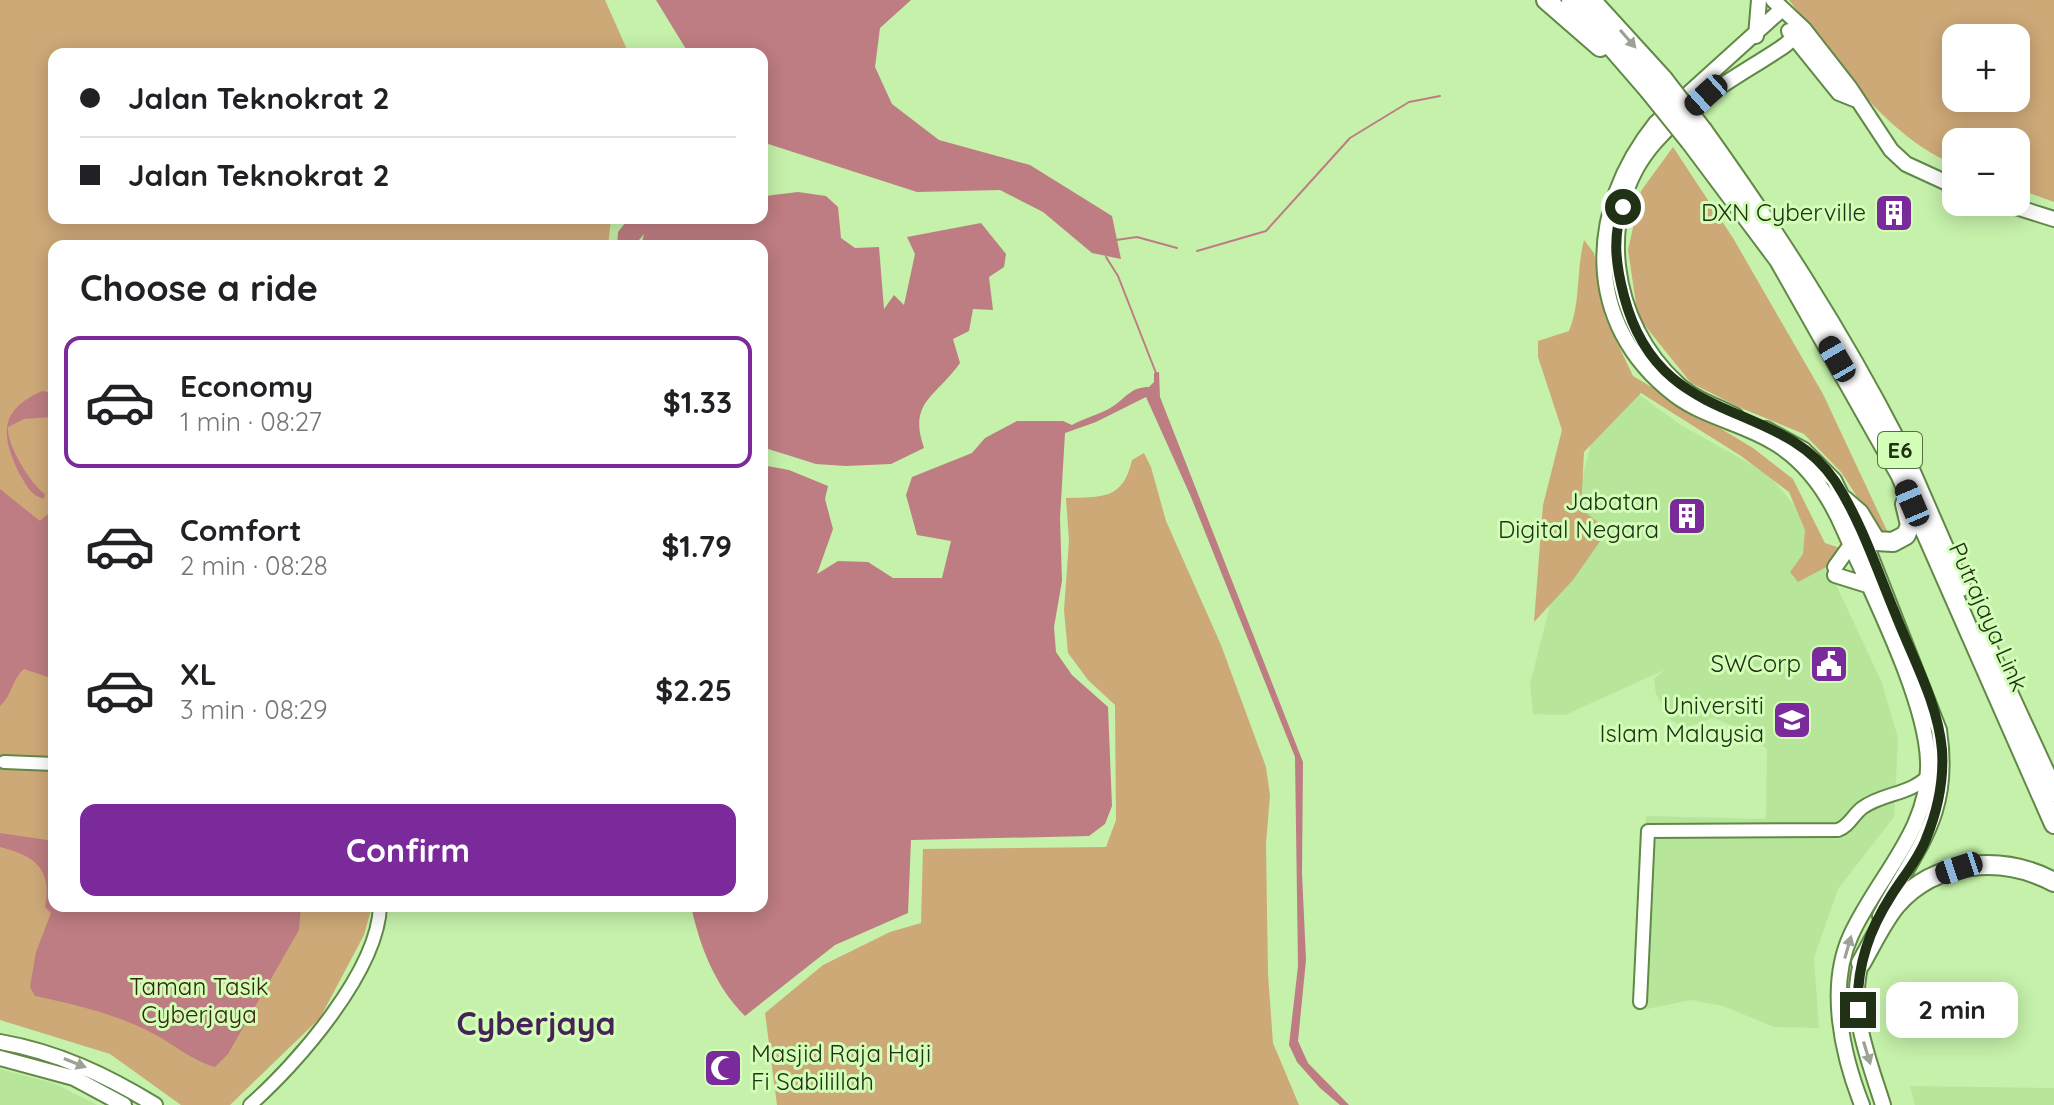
<!DOCTYPE html>
<html lang="en">
<head>
<meta charset="utf-8">
<style>
	:root { --surface:#fff; --page:#f6f6f6; --text:#202124; --muted:#757577; --line:#e0e0e0; --accent:#7a2a9b }
	body { margin:0; font-family:Quicksand,sans-serif; background:var(--page); color:var(--text); height:100vh; display:flex; flex-direction:column; font-size:30px; white-space:nowrap }
	* { box-sizing:border-box; margin:0 }
	p { font-size:26px; color:var(--muted) }
	.icon { flex:none; width:44px; height:44px; fill:none; stroke:currentColor; stroke-width:2; stroke-linecap:round; stroke-linejoin:round }
	.map { position:relative; flex:1; overflow:hidden }
	.panel { position:absolute; left:48px; top:240px; width:720px; height:672px; display:flex; flex-direction:column; background:var(--surface); border-radius:16px; box-shadow:0 4px 20px #0003 }
	.panel>* { flex:none }
	.banner { position:absolute; left:48px; top:48px; width:720px; height:176px; border-radius:16px; box-shadow:0 4px 20px #0003; display:grid; align-content:center; height:176px; padding:0 32px; background:var(--surface) }
	.tools { position:absolute; left:1942px; top:24px; display:grid; gap:16px }
	.tools a { display:grid; place-items:center; width:88px; height:88px; border-radius:16px; background:var(--surface); box-shadow:0 4px 20px #0003; font-size:40px }
	.end { position:absolute; width:36px; height:36px; margin:-18px; border:10px solid #203115; background:#fff; box-shadow:0 0 0 4px #fff }
	.from { border-radius:50% }
	.bubble { position:absolute; height:56px; border-radius:16px; background:var(--surface); box-shadow:0 4px 20px #0003; font-size:26px; font-weight:800; line-height:56px; text-align:center }
	.car { position:absolute; width:24px; height:48px; margin:-24px -12px; border-radius:10px; box-shadow:0 0 6px 2px #0007; background:linear-gradient(#222 24%,#8ab4d8 0 40%,#222 0 76%,#8ab4d8 0 86%,#222 0) }
	.banner b { display:flex; align-items:center; gap:28px; height:76px; font-size:30px }
	.banner b+b { border-top:2px solid var(--line) }
	.banner i { width:20px; height:20px; background:var(--text) }
	ul { padding:0; list-style:none }
	li { display:flex; align-items:center; gap:24px; height:132px; margin:0 16px 12px; padding:0 16px; border:4px solid transparent; border-radius:16px }
	li div { flex:1 }
	li b { display:block; font-size:30px }
	li em { font-style:normal; font-weight:800 }
	li.selected { border-color:var(--accent) }
	li>.icon { width:72px; height:72px; stroke-width:1.5 }
	h2 { padding:0 32px; font-size:36px; line-height:96px }
	.button { display:flex; gap:16px; margin-top:auto; padding:16px 32px }
	.button a { flex:1; height:92px; border-radius:16px; background:var(--accent); color:#fff; font-size:32px; font-weight:800; line-height:92px; text-align:center }
	.map>svg:first-child { display:block }
	.built { fill:#b7e69a }
	.green { fill:#cea978; fill-rule:evenodd }
	.water { fill:#be7d82 }
	.lines { fill:none; stroke-linecap:round; stroke-linejoin:round }
	.stream { stroke:#be7d82; stroke-width:2 }
	.minor-casing { stroke:#618847; stroke-width:16 }
	.major-casing { stroke:#618847; stroke-width:18 }
	.highway-casing { stroke:#618847; stroke-width:22 }
	.minor { stroke:#fff; stroke-width:12 }
	.major { stroke:#fff; stroke-width:14 }
	.highway { stroke:#fff; stroke-width:18 }
	.highway-bridge-casing { stroke:#618847; stroke-width:22; stroke-linecap:butt }
	.highway-bridge { stroke:#fff; stroke-width:18 }
	.oneway { fill:#9ba296 }
	.route { stroke:#203115; stroke-width:10 }
	.labels { text-anchor:middle; stroke-width:6; stroke-linejoin:round; paint-order:stroke }
	.shield { fill:#d2feb7; stroke:#556e46; stroke-width:2 }
	.shield-label { font-size:22px; font-weight:bold; fill:#203115 }
	.poi-label { font-size:24px; fill:#203115; stroke:#d2feb7; text-anchor:end }
	.street-label { font-size:24px; fill:#203115; stroke:#d2feb7 }
	.park-label { font-size:24px; fill:#37270f; stroke:#d2feb7 }
	.district-label { font-size:32px; font-weight:bold; fill:#472258; stroke:#d2feb7 }
</style>
</head>
<body>
<div class="map">
<svg width="2054" height="1105" viewBox="0 0 2054 1105">
	<rect width="100%" height="100%" fill="#c5f1aa"/>
	<!-- built -->
	<path class="built" d="M 1631,389 L 1681,425 L 1768,474 L 1805,518 L 1882,683 L 1898,738 L 1894,817 L 1838,889 L 1814,958 L 1819,1028 L 1774,1027 L 1723,1006 L 1691,1000 L 1637,1011 L 1646,816 L 1766,819 L 1767,749 L 1736,727 L 1713,718 L 1685,728 L 1671,720 L 1656,694 L 1654,679 L 1664,670 L 1565,715 L 1533,714 L 1530,684 L 1593,436 Z
		M 0,1069 L 56,1084 L 97,1105 L 0,1105 Z
		M 1910,1086 L 2054,1088 L 2054,1105 L 1915,1105 Z"/>
	<!-- green -->
	<path class="green" d="M 0,0 L 605,0 L 629,54 L 54,54 L 54,218 L 611,218 L 608,246 L 54,246 L 54,906 L 372,906 L 364,935 L 320,1018 L 230,1105 L 181,1105 L 110,1054 L 0,1020 Z
		M 1789,0 L 2054,0 L 2054,202 L 2016,188 L 2016,142 L 1956,142 L 1956,165 C 1887,138 1833,58 1789,0 ZM 1956,38 L 2016,38 L 2016,98 L 1956,98 Z
		M 1673,147 L 1733,238 L 1823,394 L 1889,535 L 1875,531 L 1871,518 L 1841,472 L 1804,434 L 1741,408 L 1691,383 L 1638,317 L 1628,250 L 1641,191 Z
		M 1584,240 L 1594,253 L 1605,317 L 1633,376 L 1753,448 L 1793,479 L 1825,543 L 1840,548 L 1834,563 L 1798,582 L 1790,572 L 1803,554 L 1805,530 L 1789,492 L 1741,456 L 1641,393 L 1584,452 L 1581,509 L 1608,530 L 1573,580 L 1534,622 L 1543,505 L 1562,430 L 1538,357 L 1538,341 L 1569,331 C 1581,302 1576,270 1584,240 Z
		M 1144,453 L 1151,467 L 1166,521 L 1221,645 L 1266,767 L 1270,795 L 1266,844 L 1268,974 L 1273,1043 L 1299,1105 L 777,1105 L 765,1013 L 823,965 L 890,932 L 921,923 L 923,849 L 1106,847 L 1116,820 L 1115,705 L 1088,680 L 1068,653 L 1064,610 L 1069,541 L 1066,498 C 1102,497 1123,500 1132,460 Z"/>
	<!-- water -->
	<path class="water" d="M 656,0 L 911,0 L 880,28 L 875,67 L 892,104 L 939,140 L 1030,165 L 1112,216 L 1121,259 L 1092,253 L 1043,212 L 1000,190 L 917,192 L 762,142 L 762,54 L 689,54 Z
		M 798,192 L 826,196 L 838,207 L 841,238 L 855,248 L 879,247 L 884,309 L 894,295 L 904,305 L 915,254 L 907,237 L 981,223 L 1006,254 L 1004,267 L 989,277 L 993,310 L 973,309 L 969,331 L 953,339 L 960,363 C 935,398 908,402 924,448 L 891,464 L 846,466 L 816,464 L 762,447 L 762,246 L 641,246 L 644,234 L 634,246 L 617,246 L 618,232 L 629,218 L 762,218 L 762,193 L 765,196 Z
		M 1159,372 L 1160,397 L 1303,762 L 1302,873 L 1306,960 L 1298,1041 L 1308,1063 L 1349,1105 L 1340,1105 L 1320,1088 L 1297,1062 L 1289,1045 L 1298,966 L 1295,757 L 1191,497 L 1146,397 L 1096,422 L 1065,433 L 1060,518 L 1062,581 L 1054,627 L 1056,652 L 1072,675 L 1108,707 L 1112,806 L 1105,824 L 1089,836 L 911,840 L 908,913 L 835,945 L 745,1016 C 715,986 700,947 691,906 L 762,906 L 762,465 L 789,470 L 828,486 L 825,499 L 833,529 L 817,574 L 838,561 L 868,562 L 893,578 L 942,578 L 951,541 L 917,535 L 906,495 L 912,477 L 972,453 L 985,438 L 1017,421 L 1063,421 L 1072,425 C 1084,418 1102,414 1115,405 C 1127,396 1132,387 1149,387 L 1154,382 L 1154,373 Z
		M 42,391 L 54,393 L 54,411 L 50,417 L 24,419 L 8,427 C 6,444 31,485 45,494 L 44,499 C 29,494 27,486 19,473 C 0,433 0,410 42,391 Z
		M 0,489 L 40,521 L 48,514 L 54,516 L 54,679 L 24,669 C 12,679 12,696 0,706 Z
		M 0,833 L 54,841 L 54,906 L 301,906 L 299,930 L 228,1054 L 215,1067 C 192,1061 175,1045 154,1034 C 116,1014 77,1005 35,996 L 30,987 L 36,952 L 51,913 L 45,907 C 52,868 35,856 0,847 Z"/>
	<g class="lines">
		<!-- stream -->
		<path class="stream" d="M 1116,240 L 1137,237 L 1177,248
			M 1197,251 L 1266,231 L 1350,138 L 1409,102 L 1440,96
			M 1106,257 L 1118,276 L 1156,373"/>
		<!-- minor casing -->
		<g class="minor-casing">
			<path id="minor" d="M 4,762 L 54,764
				M 1640,1002 L 1648,831 L 1838,830 C 1849,826 1853,815 1862,808 C 1882,793 1909,795 1927,777
				M 250,1105 C 297,1064 378,971 380,906"/>
		</g>
		<!-- major casing -->
		<g class="major-casing">
			<path id="major" d="M 1773,0 L 1804,29 L 1850,88 L 1891,150 L 1906,164 L 1956,187
				M 1781,10 L 1656,123 C 1587,209 1581,323 1675,395 C 1704,417 1742,423 1773,442 C 1806,461 1829,495 1844,530 C 1870,590 1926,698 1928,761 C 1931,829 1878,876 1851,935 C 1827,987 1842,1054 1862,1105
				M 1789,31 L 1839,93 L 1854,99
				M 1756,36 L 1759,0
				M 2000,202 L 2054,219
				M 1736,416 C 1717,406 1694,399 1678,384 C 1611,324 1593,212 1655,142 C 1694,98 1734,79 1781,48 C 1789,43 1795,35 1804,29
				M 1766,429 L 1804,450 L 1834,480 L 1869,552 L 1939,730 C 1952,817 1916,847 1880,916
				M 1835,567 L 1850,546
				M 1835,575 L 1867,585
				M 1864,954 C 1845,1004 1868,1057 1883,1105
				M 0,1042 C 57,1052 106,1075 155,1105
				M 0,1058 L 74,1078 L 124,1105"/>
		</g>
		<!-- highway casing -->
		<g class="highway-casing">
			<path id="highway" d="M 1546,0 L 1600,47
				M 1571,0 L 1649,90
				M 1591,0 L 1663,79
				M 1703,131 C 1775,232 1839,330 1896,441
				M 1690,141 L 1779,260 L 1900,474 L 2054,824
				M 1907,463 L 1961,587
				M 1844,500 L 1859,513 L 1876,541 L 1893,542 L 1906,535 L 1910,525 L 1905,504
				M 1982,636 L 2054,792
				M 1861,963 C 1872,944 1882,922 1896,905 C 1936,859 2003,855 2054,882"/>
		</g>
		<!-- minor -->
		<use href="#minor" class="minor"/>
		<!-- major -->
		<use href="#major" class="major"/>
		<!-- highway -->
		<use href="#highway" class="highway"/>
		<!-- highway-bridge casing -->
		<g class="highway-bridge-casing">
			<path id="highway-bridge" d="M 1663,79 L 1703,131
				M 1649,90 L 1690,141"/>
		</g>
		<!-- highway-bridge -->
		<use href="#highway-bridge" class="highway-bridge"/>
	</g>
	<!-- one-way arrows -->
	<defs><path id="oneway-solid" d="M-6-.8H1V-3.2L6.5 0L1 3.2V.8H-6Z" transform="scale(2)"/></defs>
	<g class="oneway">
		<use href="#oneway-solid" transform="translate(1628 39) rotate(49)"/>
		<use href="#oneway-solid" transform="translate(1848 947) rotate(-74)"/>
		<use href="#oneway-solid" transform="translate(1867 1053) rotate(73)"/>
		<use href="#oneway-solid" transform="translate(75 1063) rotate(22)"/>
	</g>
	<g class="lines">
		<!-- route -->
		<path class="route" d="M 1623,207 C 1612,237 1616,266 1624,296 C 1659,431 1778,396 1835,481 C 1861,521 1877,570 1895,613 C 1912,657 1938,703 1942,750 C 1944,780 1937,812 1926,839 C 1918,860 1903,877 1891,896 C 1869,930 1856,969 1858,1010"/>
	</g>
	<!-- icons -->
	<defs>
		<g id="building-square" transform="scale(2)"><rect x="-9" y="-9" width="18" height="18" rx="4" fill="#7a2a9b" stroke="#d2feb7"/><path d="M-4-6H4V6H1V3H-1V6H-4ZM-2.5-4.3h1.7v1.8h-1.7ZM.8-4.3h1.7v1.8H.8ZM-2.5-1h1.7V.8h-1.7ZM.8-1h1.7V.8H.8Z" fill="#fff"/></g>
		<g id="civic-square" transform="scale(2)"><rect x="-9" y="-9" width="18" height="18" rx="4" fill="#7a2a9b" stroke="#d2feb7"/><path d="M-.6-6.5H3V-4.5H.6V-3L4-1V1h2V6H-6V1h2V-1L-.6-3ZM-1.2 2.5V6h2.4V2.5Z" fill="#fff"/></g>
		<g id="university-square" transform="scale(2)"><rect x="-9" y="-9" width="18" height="18" rx="4" fill="#7a2a9b" stroke="#d2feb7"/><path d="M0-5L7-2L0 1L-7-2ZM-4 1L0 2.5L4 1V4Q0 6-4 4Z" fill="#fff"/></g>
		<g id="mosque-square" transform="scale(2)"><rect x="-9" y="-9" width="18" height="18" rx="4" fill="#7a2a9b" stroke="#d2feb7"/><path d="M3.5-4.9A6 6 0 1 0 3.5 4.9A5 5 0 1 1 3.5-4.9Z" fill="#fff"/></g>
	</defs>
	<g fill-rule="evenodd">
		<use href="#building-square" x="1894" y="213"/>
		<use href="#building-square" x="1687" y="516"/>
		<use href="#civic-square" x="1829" y="664"/>
		<use href="#university-square" x="1792" y="720"/>
		<use href="#mosque-square" x="723" y="1068"/>
	</g>
	<g class="labels">
		<!-- shield labels -->
		<rect class="shield" x="1878" y="432" width="44" height="36" rx="6"/>
		<g class="shield-label">
			<text x="1900" y="458">E6</text>
		</g>
		<!-- poi labels -->
		<g class="poi-label">
			<text x="1866" y="221">DXN Cyberville</text>
			<text x="1659" y="510">Jabatan<tspan x="1659" dy="28">Digital Negara</tspan></text>
			<text x="1801" y="672">SWCorp</text>
			<text x="1764" y="714">Universiti<tspan x="1764" dy="28">Islam Malaysia</tspan></text>
			<text x="751" y="1062" text-anchor="start">Masjid Raja Haji<tspan x="751" dy="28">Fi Sabilillah</tspan></text>
		</g>
		<!-- street labels -->
		<g class="street-label">
			<text transform="translate(1988 617) rotate(66)" y="8">Putrajaya Link</text>
		</g>
		<!-- park labels -->
		<g class="park-label">
			<text x="199" y="995">Taman Tasik<tspan x="199" dy="28">Cyberjaya</tspan></text>
		</g>
		<!-- district labels -->
		<g class="district-label">
			<text x="536" y="1035">Cyberjaya</text>
		</g>
	</g>
</svg>
<div class="tools">
<a>+</a>
<a>−</a>
</div>
<i class="end from" style="left:1623px;top:207px"></i>
<i class="end" style="left:1858px;top:1010px"></i>
<div class="bubble" style="left:1886px;top:982px;width:132px">2 min</div>
<i class="car" style="left:1706px;top:95px;rotate:228deg"></i>
<i class="car" style="left:1837px;top:359px;rotate:330deg"></i>
<i class="car" style="left:1912px;top:503px;rotate:337deg"></i>
<i class="car" style="left:1959px;top:868px;rotate:252deg"></i>
<div class="banner">
<b><i class="from"></i>Jalan Teknokrat 2</b>
<b><i></i>Jalan Teknokrat 2</b>
</div>
<section class="panel">
<h2>Choose a ride</h2>
<ul>
<li class="selected"><svg class="icon" aria-label="car" viewBox="0 0 24 24"><path d="M5 17H2v-5l4-1 3-4h7l3 4 3 1v5h-3M9 17h6M6 11h13"/><circle cx="7" cy="17" r="2"/><circle cx="17" cy="17" r="2"/></svg><div><b>Economy</b><p>1 min · 08:27</p></div><em>$1.33</em></li>
<li><svg class="icon" aria-label="car" viewBox="0 0 24 24"><path d="M5 17H2v-5l4-1 3-4h7l3 4 3 1v5h-3M9 17h6M6 11h13"/><circle cx="7" cy="17" r="2"/><circle cx="17" cy="17" r="2"/></svg><div><b>Comfort</b><p>2 min · 08:28</p></div><em>$1.79</em></li>
<li><svg class="icon" aria-label="car" viewBox="0 0 24 24"><path d="M5 17H2v-5l4-1 3-4h7l3 4 3 1v5h-3M9 17h6M6 11h13"/><circle cx="7" cy="17" r="2"/><circle cx="17" cy="17" r="2"/></svg><div><b>XL</b><p>3 min · 08:29</p></div><em>$2.25</em></li>
</ul>
<div class="button"><a>Confirm</a></div>
</section>
</div>
</body>
</html>
